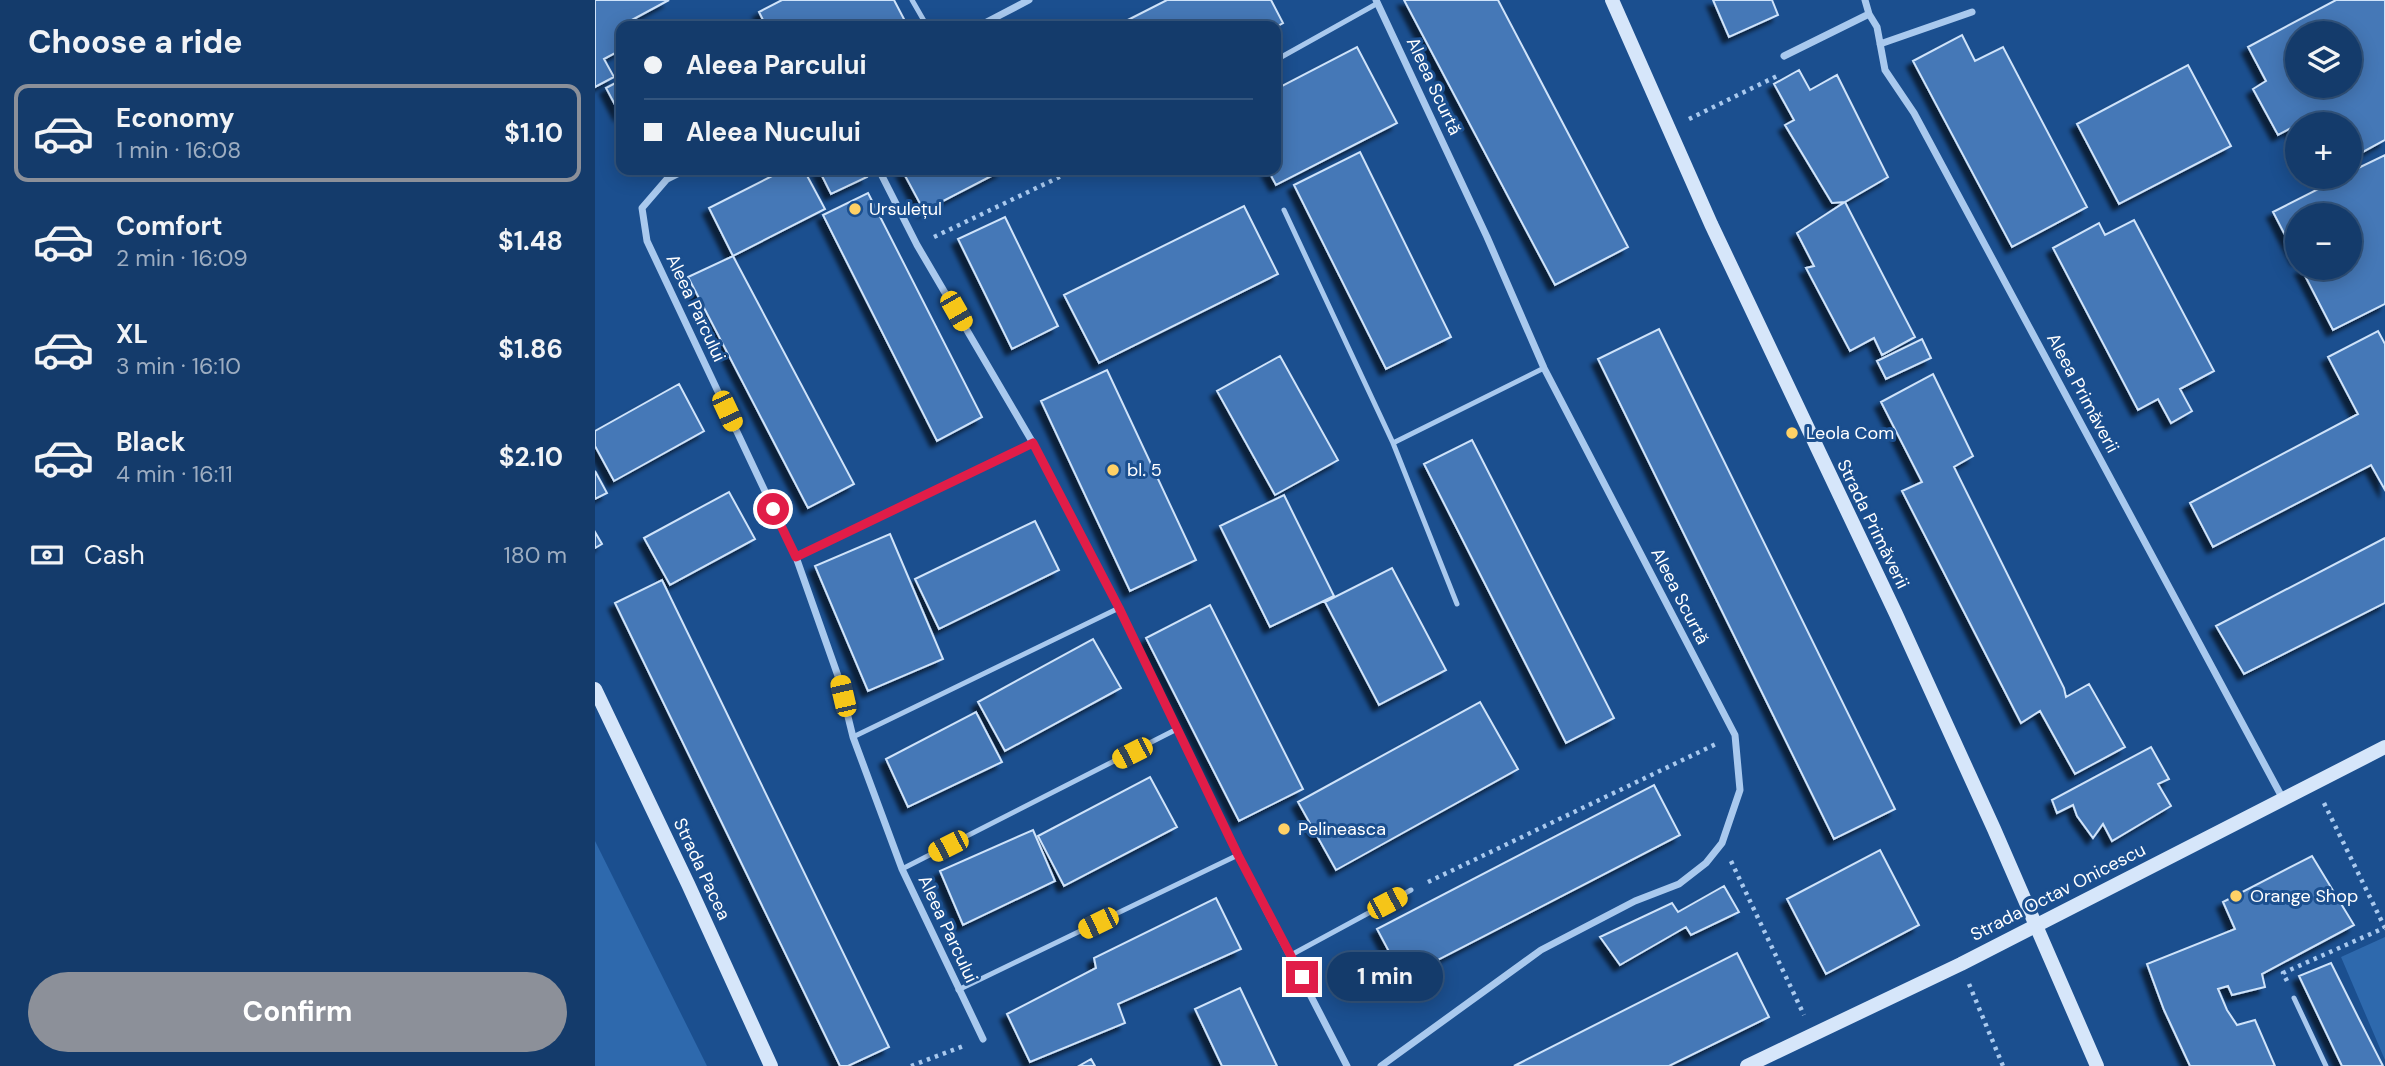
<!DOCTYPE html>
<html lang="en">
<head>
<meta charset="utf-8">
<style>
	:root { --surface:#143b6b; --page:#214673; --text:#f1f3f6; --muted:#9dadc1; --line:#33557e; --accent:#8c9099 }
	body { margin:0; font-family:"DM Sans",sans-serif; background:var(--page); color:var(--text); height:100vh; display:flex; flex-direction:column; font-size:26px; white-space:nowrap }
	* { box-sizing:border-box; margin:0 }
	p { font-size:23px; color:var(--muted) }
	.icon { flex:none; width:38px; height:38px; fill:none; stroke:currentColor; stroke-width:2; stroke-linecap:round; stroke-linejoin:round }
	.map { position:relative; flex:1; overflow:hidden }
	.drawer { display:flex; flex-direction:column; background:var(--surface); width:595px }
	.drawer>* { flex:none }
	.top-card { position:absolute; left:21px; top:21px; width:665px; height:154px; border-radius:14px; box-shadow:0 4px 18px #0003,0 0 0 2px var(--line); display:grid; align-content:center; height:154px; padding:0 28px; background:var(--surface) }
	.controls { position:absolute; left:1690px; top:21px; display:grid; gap:14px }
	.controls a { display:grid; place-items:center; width:77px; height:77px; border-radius:50%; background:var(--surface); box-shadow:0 4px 18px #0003,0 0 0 2px var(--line); font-size:35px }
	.end { position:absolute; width:32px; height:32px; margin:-16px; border:9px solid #e11d48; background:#fff; box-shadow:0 0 0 4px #fff }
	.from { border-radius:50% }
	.bubble { position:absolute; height:49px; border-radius:24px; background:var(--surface); box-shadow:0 4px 18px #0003,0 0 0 2px var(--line); font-size:23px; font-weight:700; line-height:49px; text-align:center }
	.car { position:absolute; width:21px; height:42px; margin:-21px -10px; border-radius:9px; box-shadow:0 0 5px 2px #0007; background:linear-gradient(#f5c518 24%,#345 0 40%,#f5c518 0 76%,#345 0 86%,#f5c518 0) }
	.top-card b { display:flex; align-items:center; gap:24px; height:66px; font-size:26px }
	.top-card b+b { border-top:2px solid var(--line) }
	.top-card i { width:18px; height:18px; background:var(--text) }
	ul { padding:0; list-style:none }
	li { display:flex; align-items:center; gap:21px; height:98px; margin:0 14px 10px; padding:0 14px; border:4px solid transparent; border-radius:14px }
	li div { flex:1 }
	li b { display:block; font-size:26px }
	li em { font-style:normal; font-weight:700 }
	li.active { border-color:var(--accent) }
	li>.icon { width:63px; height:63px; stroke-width:1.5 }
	h2 { padding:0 28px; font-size:32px; line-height:84px }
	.pay { display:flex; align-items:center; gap:18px; height:77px; padding:0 28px; font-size:26px }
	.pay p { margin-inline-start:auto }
	.action { display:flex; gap:14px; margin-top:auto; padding:14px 28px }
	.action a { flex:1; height:80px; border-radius:42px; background:var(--accent); color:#fff; font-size:28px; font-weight:700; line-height:80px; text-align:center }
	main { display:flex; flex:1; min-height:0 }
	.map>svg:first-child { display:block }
	.green { fill:#2e69ad }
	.building { fill:#4478b7; stroke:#cfe3fa; stroke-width:2; fill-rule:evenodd; filter:url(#shadow) }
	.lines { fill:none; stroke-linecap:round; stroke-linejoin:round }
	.path { stroke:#a9c9ee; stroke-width:4.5; stroke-dasharray:3.5 5; stroke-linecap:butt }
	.lane { stroke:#a9c9ee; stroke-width:5 }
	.street { stroke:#a9c9ee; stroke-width:7 }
	.secondary { stroke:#d6e6fa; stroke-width:14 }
	.route { stroke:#e11d48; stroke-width:9 }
	.poi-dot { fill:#ffd166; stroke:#1b4f8f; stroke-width:2.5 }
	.labels { text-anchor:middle; stroke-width:6; stroke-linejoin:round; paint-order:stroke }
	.street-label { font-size:18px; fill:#fff; stroke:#1b4f8f }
	.poi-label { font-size:18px; fill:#fff; stroke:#1b4f8f; text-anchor:start }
</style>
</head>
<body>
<main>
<section class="drawer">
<h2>Choose a ride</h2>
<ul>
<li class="active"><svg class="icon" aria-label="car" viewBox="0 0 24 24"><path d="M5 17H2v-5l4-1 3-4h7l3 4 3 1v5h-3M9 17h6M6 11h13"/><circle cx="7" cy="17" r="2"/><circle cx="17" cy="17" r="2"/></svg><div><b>Economy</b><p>1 min · 16:08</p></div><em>$1.10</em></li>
<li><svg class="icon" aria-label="car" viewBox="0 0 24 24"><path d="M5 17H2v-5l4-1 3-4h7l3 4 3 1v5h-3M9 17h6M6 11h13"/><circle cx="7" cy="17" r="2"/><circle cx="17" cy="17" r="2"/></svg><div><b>Comfort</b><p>2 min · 16:09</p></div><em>$1.48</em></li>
<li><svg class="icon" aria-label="car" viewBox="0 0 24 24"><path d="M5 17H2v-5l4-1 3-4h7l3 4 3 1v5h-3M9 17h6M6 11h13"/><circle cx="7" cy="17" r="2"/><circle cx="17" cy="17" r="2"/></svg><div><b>XL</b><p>3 min · 16:10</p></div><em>$1.86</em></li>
<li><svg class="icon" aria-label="car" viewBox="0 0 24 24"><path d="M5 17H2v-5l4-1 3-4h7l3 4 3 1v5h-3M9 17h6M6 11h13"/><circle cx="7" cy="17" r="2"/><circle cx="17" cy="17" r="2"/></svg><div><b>Black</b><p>4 min · 16:11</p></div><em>$2.10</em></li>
</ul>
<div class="pay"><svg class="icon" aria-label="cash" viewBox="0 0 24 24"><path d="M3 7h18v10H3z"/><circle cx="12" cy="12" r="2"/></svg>Cash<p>180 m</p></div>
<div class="action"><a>Confirm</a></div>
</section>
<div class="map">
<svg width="1790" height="1066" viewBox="0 0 1790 1066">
	<defs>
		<filter id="shadow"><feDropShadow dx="-6" dy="6" stdDeviation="2" flood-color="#0009"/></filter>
	</defs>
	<rect width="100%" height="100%" fill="#1b4f8f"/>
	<!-- green -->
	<path class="green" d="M 0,841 L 112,1066 L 0,1066 Z
		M 1790,937 L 1790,1060 L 1746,957 Z"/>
	<!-- building -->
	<path class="building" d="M 0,0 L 74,0 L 35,21 L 38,26 L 26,26 L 26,50 L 9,59 L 19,77 L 0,87 Z
		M 187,0 L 299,0 L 311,23 L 306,26 L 171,26 L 164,12 Z
		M 572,0 L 676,0 L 688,23 L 681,27 L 521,26 Z
		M 809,0 L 903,0 L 1033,247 L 960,285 Z
		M 1118,0 L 1177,0 L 1183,15 L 1134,37 Z
		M 1741,0 L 1790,0 L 1790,140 L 1755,159 L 1755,124 L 1703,124 L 1703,141 L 1696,128 L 1683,135 L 1658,89 L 1671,81 L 1653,47 ZM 1703,33 L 1755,33 L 1755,86 L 1703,86 Z
		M 1367,35 L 1380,61 L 1408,47 L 1492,207 L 1417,247 L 1318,61 Z
		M 762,47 L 802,123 L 681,185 L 673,170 L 681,170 L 681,89 Z
		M 1593,65 L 1636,146 L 1524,204 L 1482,124 Z
		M 1204,70 L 1215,90 L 1242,75 L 1293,177 L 1250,202 L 1237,203 L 1190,125 L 1199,120 L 1179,84 Z
		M 26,80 L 26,116 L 11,88 Z
		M 765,152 L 856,337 L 791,369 L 699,185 Z
		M 1790,155 L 1790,304 L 1738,330 L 1706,268 L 1755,268 L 1755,215 L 1703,215 L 1703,260 L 1678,212 L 1747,177 L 1755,177 L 1755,172 Z
		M 189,170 L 209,170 L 230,209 L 138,256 L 114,208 Z
		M 224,170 L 269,170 L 272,177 L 236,194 Z
		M 307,170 L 408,170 L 329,211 Z
		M 273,193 L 387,417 L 342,441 L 228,215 Z
		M 1250,202 L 1320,337 L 1287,355 L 1279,338 L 1255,351 L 1211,268 L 1219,266 L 1202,233 Z
		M 649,206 L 683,274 L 504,363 L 469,295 Z
		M 410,217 L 463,326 L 417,349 L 363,239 Z
		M 1539,220 L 1619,371 L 1585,389 L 1597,411 L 1576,423 L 1563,399 L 1543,410 L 1458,248 L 1504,223 L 1510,235 Z
		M 138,256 L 259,484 L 213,508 L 93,277 Z
		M 1064,329 L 1300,809 L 1239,839 L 1003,359 Z
		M 1783,331 L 1790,344 L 1790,490 L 1776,465 L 1618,547 L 1595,503 L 1763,414 L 1733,357 Z
		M 1327,339 L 1336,358 L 1291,379 L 1282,361 Z
		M 685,356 L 743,460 L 680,495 L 622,391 Z
		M 512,370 L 601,560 L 535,591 L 446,401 Z
		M 1338,374 L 1378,456 L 1359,467 L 1469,688 L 1471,697 L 1494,684 L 1530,747 L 1480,774 L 1445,711 L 1426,723 L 1307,491 L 1327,482 L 1286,402 Z
		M 84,384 L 109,431 L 19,481 L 0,446 L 0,431 Z
		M 877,440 L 1019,718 L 971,743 L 829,464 Z
		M 0,471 L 12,493 L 0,499 Z
		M 134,492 L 160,539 L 75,585 L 49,538 Z
		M 689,495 L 739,596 L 675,627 L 625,526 Z
		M 440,521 L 464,570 L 344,629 L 320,579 Z
		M 0,532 L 7,544 L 0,548 Z
		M 295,534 L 348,659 L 273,691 L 220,566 Z
		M 1790,538 L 1790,603 L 1649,674 L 1621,626 Z
		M 797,568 L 851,670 L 784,705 L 730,602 Z
		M 67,580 L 294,1047 L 253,1066 L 245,1066 L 20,603 Z
		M 615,605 L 708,789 L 644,821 L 551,638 Z
		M 498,639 L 526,688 L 410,751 L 383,702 Z
		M 885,702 L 923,769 L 741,870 L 703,802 Z
		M 381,712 L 407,762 L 313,807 L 291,759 Z
		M 1556,747 L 1574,779 L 1563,784 L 1576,806 L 1517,841 L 1508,824 L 1498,838 L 1482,816 L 1478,805 L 1462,813 L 1457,800 Z
		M 555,777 L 582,827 L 469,886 L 443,836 Z
		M 1059,785 L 1085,835 L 808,978 L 782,929 Z
		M 438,830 L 460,881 L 368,925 L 345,871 Z
		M 1285,850 L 1324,925 L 1231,974 L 1192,899 Z
		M 1717,856 L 1759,925 L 1667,974 L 1670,987 L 1637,995 L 1633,986 L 1623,989 L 1632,1010 L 1642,1025 L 1660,1020 L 1680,1066 L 1595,1066 L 1569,1010 L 1552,964 L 1640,929 L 1628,902 Z
		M 1129,886 L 1144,912 L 1096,935 L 1091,927 L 1025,965 L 1005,937 L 1077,903 L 1083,912 Z
		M 621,898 L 646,949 L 523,1004 L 530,1023 L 435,1062 L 412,1014 L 501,968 L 499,958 Z
		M 1142,953 L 1174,1017 L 1074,1066 L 919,1066 Z
		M 1736,963 L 1763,1017 L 1788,1066 L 1747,1066 L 1704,976 Z
		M 645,988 L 682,1066 L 627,1066 L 600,1009 Z
		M 496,1059 L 500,1066 L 484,1066 Z"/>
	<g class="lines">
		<!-- path -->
		<path class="path" d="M 1094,119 L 1184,75
			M 339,237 L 479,170
			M 1729,803 L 1790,928
			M 1136,861 L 1209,1015
			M 833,882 L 1121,744
			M 1692,981 L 1688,973 L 1789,928
			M 1374,984 L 1408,1066
			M 316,1066 L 371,1045"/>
		<!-- lane -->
		<path class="lane" d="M 317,0 L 332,26
			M 681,60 L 783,3
			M 689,210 L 798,443 L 862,604
			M 798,443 L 949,368
			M 258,737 L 524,608
			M 307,869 L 582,729
			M 696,955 L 816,890
			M 363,990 L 643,855
			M 1699,998 L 1731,1066"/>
		<!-- street -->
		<path class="street" d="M 781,0 L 892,237 L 949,368 L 1140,735 L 1145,790 L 1127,843 L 1111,863 L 1084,884 L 1040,901 L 946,950 L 786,1066
			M 1270,0 L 1274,14 L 1282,27 L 1290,70 L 1319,113 L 1688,799
			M 384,26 L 434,0
			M 1285,44 L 1377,12
			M 1189,56 L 1274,14
			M 90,170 L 72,179 L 47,208 L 52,241 L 201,557 L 243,676 L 258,737 L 307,869 L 388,1039
			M 284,170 L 322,245 L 438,443 L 524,608 L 643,855 L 752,1066
			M 201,557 L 438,443"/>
		<!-- secondary -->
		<path class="secondary" d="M 1017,0 L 1116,224 L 1301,614 L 1399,829 L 1502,1066
			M 0,689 L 93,884 L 176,1066
			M 1152,1066 L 1366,964 L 1790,747"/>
	</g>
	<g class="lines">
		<!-- route -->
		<path class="route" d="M 178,509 L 201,557 L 438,443 L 524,608 L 643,855 L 707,977"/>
	</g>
	<!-- markers -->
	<g class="poi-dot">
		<circle cx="260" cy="209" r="7"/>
		<circle cx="1197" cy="433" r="7"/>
		<circle cx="518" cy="470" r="7"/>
		<circle cx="689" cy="829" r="7"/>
		<circle cx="1641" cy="896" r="7"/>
	</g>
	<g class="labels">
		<!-- street labels -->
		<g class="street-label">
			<text transform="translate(839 86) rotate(65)" y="6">Aleea Scurtă</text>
			<text transform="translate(101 308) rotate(65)" y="6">Aleea Parcului</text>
			<text transform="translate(1488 393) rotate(62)" y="6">Aleea Primăverii</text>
			<text transform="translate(1278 524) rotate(64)" y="6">Strada Primăverii</text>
			<text transform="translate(1085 596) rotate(63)" y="6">Aleea Scurtă</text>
			<text transform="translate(107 869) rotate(65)" y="6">Strada Pacea</text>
			<text transform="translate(1463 892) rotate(-27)" y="6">Strada Octav Onicescu</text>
			<text transform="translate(353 929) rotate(65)" y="6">Aleea Parcului</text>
		</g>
		<!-- poi labels -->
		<g class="poi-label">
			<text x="274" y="215">Ursulețul</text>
			<text x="1211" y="439">Leola Com</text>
			<text x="532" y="476">bl. 5</text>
			<text x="703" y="835">Pelineasca</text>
			<text x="1655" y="902">Orange Shop</text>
		</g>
	</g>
</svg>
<div class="controls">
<a><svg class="icon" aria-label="layers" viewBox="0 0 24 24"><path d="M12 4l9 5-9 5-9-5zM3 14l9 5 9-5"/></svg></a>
<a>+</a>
<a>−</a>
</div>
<i class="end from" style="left:178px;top:509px"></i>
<i class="end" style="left:707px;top:977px"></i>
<div class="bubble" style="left:732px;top:952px;width:116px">1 min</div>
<i class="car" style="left:361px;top:311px;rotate:150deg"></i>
<i class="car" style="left:132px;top:411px;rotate:155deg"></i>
<i class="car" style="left:248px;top:696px;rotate:347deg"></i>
<i class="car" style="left:537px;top:753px;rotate:243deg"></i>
<i class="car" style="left:353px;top:846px;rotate:243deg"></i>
<i class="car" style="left:792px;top:903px;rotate:62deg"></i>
<i class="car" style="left:503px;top:923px;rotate:244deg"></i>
<div class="top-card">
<b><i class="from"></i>Aleea Parcului</b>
<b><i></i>Aleea Nucului</b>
</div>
</div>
</main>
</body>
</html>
